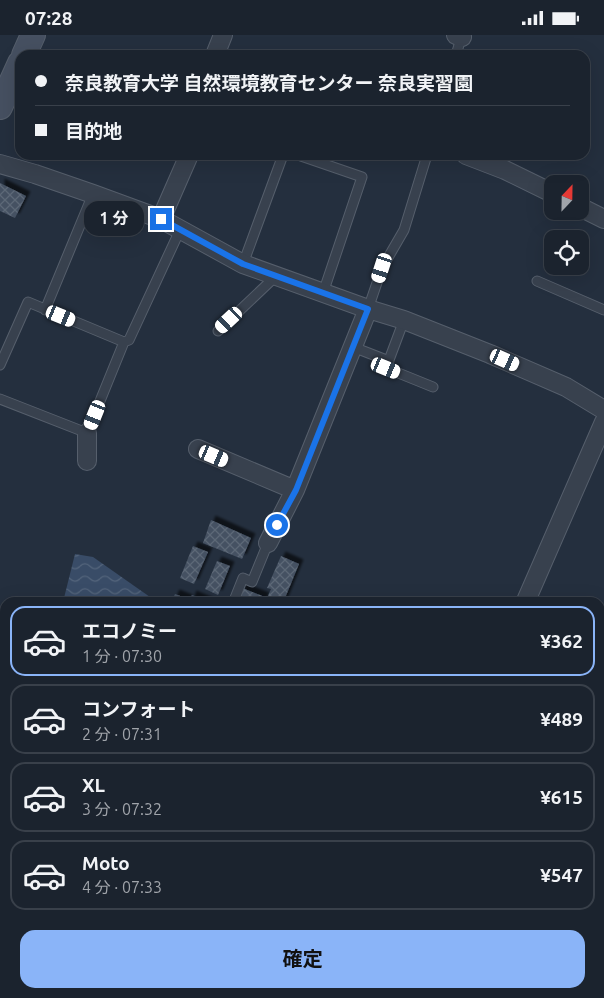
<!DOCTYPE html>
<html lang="ja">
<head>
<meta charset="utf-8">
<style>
	:root { --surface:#1b232e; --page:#282f3a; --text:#f1f3f6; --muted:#a0a4aa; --line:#39404a; --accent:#8ab4f8 }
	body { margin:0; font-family:Ubuntu,"Noto Sans JP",sans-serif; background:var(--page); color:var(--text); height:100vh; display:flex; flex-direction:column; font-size:19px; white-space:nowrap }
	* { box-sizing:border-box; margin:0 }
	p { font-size:16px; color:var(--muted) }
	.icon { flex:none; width:28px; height:28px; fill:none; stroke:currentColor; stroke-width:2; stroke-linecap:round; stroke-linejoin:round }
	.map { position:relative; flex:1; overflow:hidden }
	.sheet { position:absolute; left:0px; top:562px; width:605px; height:401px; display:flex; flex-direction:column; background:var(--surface); border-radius:15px 15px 0 0; box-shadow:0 5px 20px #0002,0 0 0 1px var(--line) }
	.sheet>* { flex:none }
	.guide { position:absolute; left:15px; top:15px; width:575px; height:110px; border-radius:15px; box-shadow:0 5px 20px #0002,0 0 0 1px var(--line); display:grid; align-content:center; height:110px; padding:0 20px; background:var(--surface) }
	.needle { width:32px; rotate:22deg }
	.tools { position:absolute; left:544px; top:140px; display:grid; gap:10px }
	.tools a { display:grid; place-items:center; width:45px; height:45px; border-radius:10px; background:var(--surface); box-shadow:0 5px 20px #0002,0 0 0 1px var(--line); font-size:25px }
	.end { position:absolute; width:22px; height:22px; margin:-11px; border:6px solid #1a73e8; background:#fff; box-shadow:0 0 0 2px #fff }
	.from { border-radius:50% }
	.bubble { position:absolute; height:35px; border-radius:15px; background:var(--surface); box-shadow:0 5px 20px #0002,0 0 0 1px var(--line); font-size:16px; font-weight:700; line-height:35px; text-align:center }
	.car { position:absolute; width:15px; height:30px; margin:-15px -8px; border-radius:6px; box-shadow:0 0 4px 1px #0007; background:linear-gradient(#fff 24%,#345 0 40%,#fff 0 76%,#345 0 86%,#fff 0) }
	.guide b { display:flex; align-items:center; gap:18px; height:48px; font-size:19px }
	.guide b+b { border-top:1px solid var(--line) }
	.guide i { width:12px; height:12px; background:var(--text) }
	ul { padding:9px 0 0; list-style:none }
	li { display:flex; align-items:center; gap:15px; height:70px; margin:0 10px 8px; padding:0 10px; border:2px solid var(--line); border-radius:15px }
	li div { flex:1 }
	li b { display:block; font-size:19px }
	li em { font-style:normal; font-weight:700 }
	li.current { border-color:var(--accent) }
	li>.icon { width:45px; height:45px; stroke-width:1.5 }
	.button { display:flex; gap:10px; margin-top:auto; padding:10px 20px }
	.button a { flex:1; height:58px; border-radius:15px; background:var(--accent); color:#111; font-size:20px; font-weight:700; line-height:58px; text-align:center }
	.status { display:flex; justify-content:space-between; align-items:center; height:35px; padding:0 25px; background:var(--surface); direction:ltr }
	.status svg { height:14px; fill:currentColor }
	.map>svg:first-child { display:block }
	.park { fill:#263c3f }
	.water { fill:url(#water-waves) }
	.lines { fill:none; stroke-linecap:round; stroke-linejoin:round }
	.river { stroke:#394c67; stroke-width:29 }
	.building { fill:url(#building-cross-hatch); filter:url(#shadow) }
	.service-casing { stroke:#565f6c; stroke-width:11 }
	.minor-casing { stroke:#565f6c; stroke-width:20 }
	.secondary-casing { stroke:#565f6c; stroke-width:26 }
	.service { stroke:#38414e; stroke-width:9 }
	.minor { stroke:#38414e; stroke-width:18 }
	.secondary { stroke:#465061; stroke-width:24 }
	.route { stroke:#1a73e8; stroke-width:6 }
</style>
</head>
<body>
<div class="status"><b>07:28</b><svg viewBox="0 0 49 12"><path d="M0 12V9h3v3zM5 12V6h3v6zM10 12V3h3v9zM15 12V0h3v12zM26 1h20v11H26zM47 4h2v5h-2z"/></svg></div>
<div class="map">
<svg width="604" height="963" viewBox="0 0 604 963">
	<defs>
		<pattern id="water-waves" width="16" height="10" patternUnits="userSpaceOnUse" patternTransform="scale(1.25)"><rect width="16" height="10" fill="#394c67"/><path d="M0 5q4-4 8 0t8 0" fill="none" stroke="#53647b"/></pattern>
		<pattern id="building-cross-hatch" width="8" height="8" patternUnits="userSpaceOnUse" patternTransform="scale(1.25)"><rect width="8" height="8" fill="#455162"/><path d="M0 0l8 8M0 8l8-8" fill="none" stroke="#5d6877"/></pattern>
		<filter id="shadow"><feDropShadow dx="4.5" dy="-4.5" stdDeviation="1" flood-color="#0009"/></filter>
	</defs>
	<rect width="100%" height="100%" fill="#242f3e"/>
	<!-- park -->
	<path class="park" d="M 604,586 L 604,703 L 600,698 L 600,593 Z"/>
	<!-- water -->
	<path class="water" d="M 75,519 L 93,522 L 150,562 L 148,567 L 63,567 Z"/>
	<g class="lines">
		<!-- river -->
		<path class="river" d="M 0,929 L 5,926
			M 167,959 L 170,963"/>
	</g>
	<!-- building -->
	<path class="building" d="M 0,148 L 26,161 L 15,183 L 0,176 Z
		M 211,485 L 251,503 L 242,524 L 203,508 Z
		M 193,511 L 208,517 L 194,549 L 180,543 Z
		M 281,521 L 299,529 L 283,568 L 265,568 L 271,554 L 267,553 Z
		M 217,526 L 230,531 L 218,560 L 205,554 Z
		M 242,553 L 265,562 L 262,568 L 236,568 Z
		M 175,559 L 188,564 L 187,568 L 171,568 Z
		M 192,560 L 209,567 L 209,568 L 189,568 Z"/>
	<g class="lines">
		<!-- service casing -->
		<g class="service-casing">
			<path id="service" d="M 456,20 L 462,0
				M 298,120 L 362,142 L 323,258
				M 243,229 L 283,120
				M 537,246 L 604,275
				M 368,274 L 382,233 L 404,195 L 427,120
				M 45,275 L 93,159
				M 404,285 L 386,333 L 433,352
				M 218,296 L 276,241
				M 353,312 L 389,326
				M 0,330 L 28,267 L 124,307
				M 0,364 L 87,398 L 124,307 L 129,305 L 180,195
				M 233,568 L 243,543 L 252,547 L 268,508"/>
		</g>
		<!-- minor casing -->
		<g class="minor-casing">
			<path id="minor" d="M 456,0 L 462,2
				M 215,20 L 223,0
				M 466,120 L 505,135 L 552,158
				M 0,129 L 35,139 L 93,159 L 161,184 L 243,229 L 368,274 L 404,285 L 490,319 L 566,352 L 604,375
				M 580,172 L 604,184
				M 161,184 L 189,120
				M 198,414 L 295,455
				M 87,426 L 87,398
				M 268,508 L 295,455 L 368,274
				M 525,568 L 604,387
				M 0,594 L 5,596
				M 600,726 L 604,731
				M 600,763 L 604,759
				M 600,906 L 604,897
				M 340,963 L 342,959"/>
		</g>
		<!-- secondary casing -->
		<g class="secondary-casing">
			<path id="secondary" d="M 24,20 L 33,0
				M 0,72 L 20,28"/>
		</g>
		<!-- service -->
		<use href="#service" class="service"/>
		<!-- minor -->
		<use href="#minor" class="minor"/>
		<!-- secondary -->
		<use href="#secondary" class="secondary"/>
	</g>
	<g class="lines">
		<!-- route -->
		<path class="route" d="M 161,184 L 243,229 L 368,274 L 296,455 L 277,490"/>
	</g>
</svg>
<div class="tools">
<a><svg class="needle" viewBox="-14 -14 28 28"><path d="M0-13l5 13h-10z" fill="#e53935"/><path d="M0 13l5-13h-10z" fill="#a0a4aa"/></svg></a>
<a><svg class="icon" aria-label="locate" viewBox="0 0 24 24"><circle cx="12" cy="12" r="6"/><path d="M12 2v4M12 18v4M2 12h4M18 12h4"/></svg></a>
</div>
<i class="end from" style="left:277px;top:490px"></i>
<i class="end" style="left:161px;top:184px"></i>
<div class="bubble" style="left:84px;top:166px;width:60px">1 分</div>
<i class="car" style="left:382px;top:233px;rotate:198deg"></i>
<i class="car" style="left:61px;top:281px;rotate:112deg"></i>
<i class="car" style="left:229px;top:285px;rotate:227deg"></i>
<i class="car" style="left:505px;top:325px;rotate:114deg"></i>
<i class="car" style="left:386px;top:333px;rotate:112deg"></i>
<i class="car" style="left:95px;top:380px;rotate:202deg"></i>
<i class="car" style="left:214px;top:421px;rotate:113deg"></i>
<div class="guide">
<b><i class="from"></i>奈良教育大学 自然環境教育センター 奈良実習園</b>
<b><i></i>目的地</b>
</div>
<section class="sheet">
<ul>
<li class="current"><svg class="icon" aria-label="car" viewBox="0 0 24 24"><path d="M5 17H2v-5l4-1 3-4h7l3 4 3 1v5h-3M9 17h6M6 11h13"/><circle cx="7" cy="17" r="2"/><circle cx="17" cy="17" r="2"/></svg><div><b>エコノミー</b><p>1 分 · 07:30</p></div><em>¥362</em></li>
<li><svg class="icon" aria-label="car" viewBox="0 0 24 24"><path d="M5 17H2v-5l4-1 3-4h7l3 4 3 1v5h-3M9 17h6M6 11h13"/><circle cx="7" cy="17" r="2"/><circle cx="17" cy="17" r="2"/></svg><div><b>コンフォート</b><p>2 分 · 07:31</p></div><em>¥489</em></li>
<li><svg class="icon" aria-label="car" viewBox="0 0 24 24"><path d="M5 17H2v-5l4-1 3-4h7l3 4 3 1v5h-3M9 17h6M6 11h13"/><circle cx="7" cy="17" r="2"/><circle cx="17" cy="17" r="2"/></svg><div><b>XL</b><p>3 分 · 07:32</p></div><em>¥615</em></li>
<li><svg class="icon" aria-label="car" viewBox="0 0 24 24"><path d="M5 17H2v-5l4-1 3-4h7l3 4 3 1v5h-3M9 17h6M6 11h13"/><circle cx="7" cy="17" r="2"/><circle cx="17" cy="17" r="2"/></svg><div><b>Moto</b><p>4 分 · 07:33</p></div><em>¥547</em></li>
</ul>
<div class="button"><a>確定</a></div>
</section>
</div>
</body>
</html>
